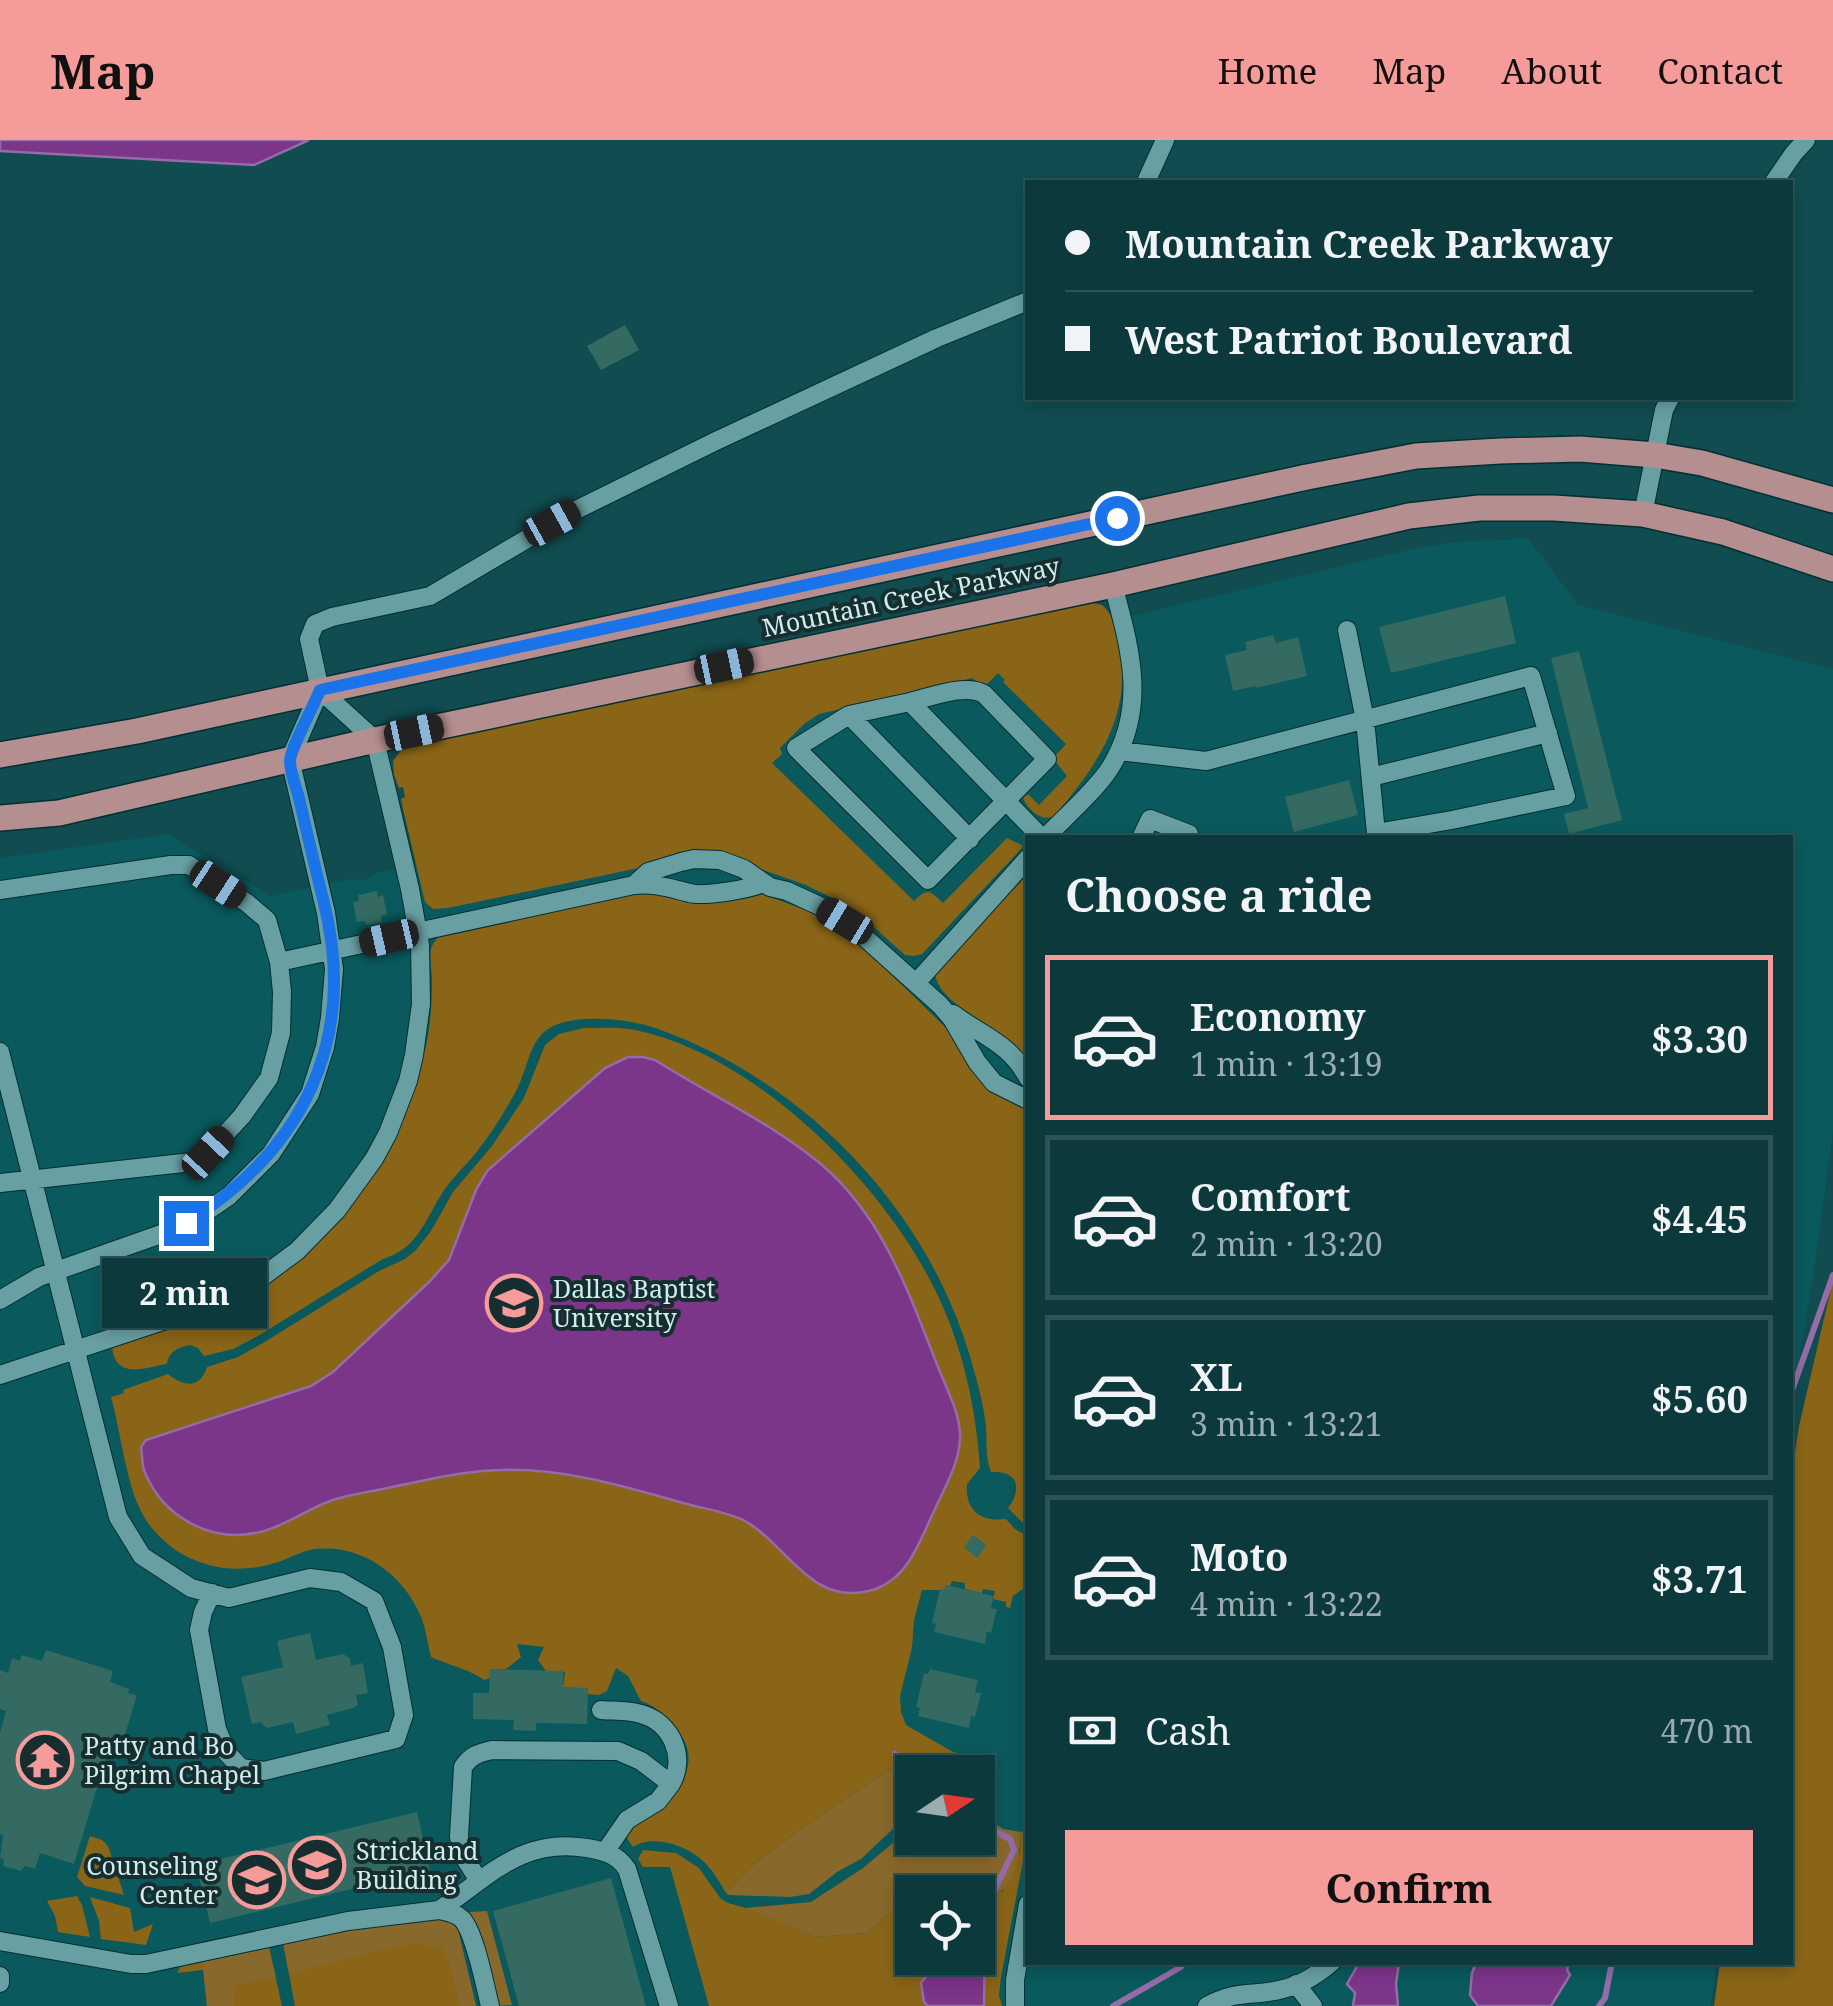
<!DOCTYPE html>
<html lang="en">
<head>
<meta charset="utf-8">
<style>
	:root { --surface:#0c393c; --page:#1a4447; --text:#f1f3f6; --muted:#9aacaf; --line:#2c5356; --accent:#f59b99 }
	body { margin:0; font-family:"Noto Serif",serif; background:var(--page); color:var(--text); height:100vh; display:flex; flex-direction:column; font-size:38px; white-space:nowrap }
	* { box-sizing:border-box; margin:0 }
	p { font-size:32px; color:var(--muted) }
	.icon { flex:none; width:55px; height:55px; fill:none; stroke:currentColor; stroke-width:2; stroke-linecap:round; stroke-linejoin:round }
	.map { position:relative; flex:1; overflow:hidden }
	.panel { position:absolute; left:1025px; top:695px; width:768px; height:1130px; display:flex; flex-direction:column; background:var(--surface); border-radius:0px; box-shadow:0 5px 15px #0003,0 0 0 2px var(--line) }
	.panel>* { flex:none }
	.top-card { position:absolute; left:1025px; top:40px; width:768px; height:220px; border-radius:0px; box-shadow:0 5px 15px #0003,0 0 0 2px var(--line); display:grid; align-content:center; height:220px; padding:0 40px; background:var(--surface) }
	.needle { width:65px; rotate:77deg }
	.buttons { position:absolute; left:895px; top:1615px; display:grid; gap:20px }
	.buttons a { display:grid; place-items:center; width:100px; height:100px; border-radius:0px; background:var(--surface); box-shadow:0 5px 15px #0003,0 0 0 2px var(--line); font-size:50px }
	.end { position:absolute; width:45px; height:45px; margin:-22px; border:12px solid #1a73e8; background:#fff; box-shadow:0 0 0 5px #fff }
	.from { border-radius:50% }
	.bubble { position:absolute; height:70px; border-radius:0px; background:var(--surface); box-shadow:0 5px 15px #0003,0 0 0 2px var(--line); font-size:32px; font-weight:700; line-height:70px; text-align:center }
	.car { position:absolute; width:30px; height:60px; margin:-30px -15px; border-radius:12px; box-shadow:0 0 8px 2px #0007; background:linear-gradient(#222 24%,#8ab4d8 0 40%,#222 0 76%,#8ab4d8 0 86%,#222 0) }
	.top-card b { display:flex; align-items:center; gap:35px; height:95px; font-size:38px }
	.top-card b+b { border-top:2px solid var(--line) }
	.top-card i { width:25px; height:25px; background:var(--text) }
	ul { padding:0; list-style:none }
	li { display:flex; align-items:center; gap:30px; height:165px; margin:0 20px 15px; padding:0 20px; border:5px solid var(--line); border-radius:0px }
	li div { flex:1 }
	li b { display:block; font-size:38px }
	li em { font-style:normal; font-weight:700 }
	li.on { border-color:var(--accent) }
	li>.icon { width:90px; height:90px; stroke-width:1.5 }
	h2 { padding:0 40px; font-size:45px; line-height:120px }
	.pay { display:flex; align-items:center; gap:25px; height:110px; padding:0 40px; font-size:38px }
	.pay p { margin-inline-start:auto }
	.cta { display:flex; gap:20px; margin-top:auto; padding:20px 40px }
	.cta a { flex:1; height:115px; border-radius:0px; background:var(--accent); color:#111; font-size:40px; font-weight:700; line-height:115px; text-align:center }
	header { display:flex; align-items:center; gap:60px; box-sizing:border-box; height:140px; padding:0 50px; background:var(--accent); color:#111 }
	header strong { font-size:48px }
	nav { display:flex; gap:55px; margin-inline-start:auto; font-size:35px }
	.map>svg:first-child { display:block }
	.built { fill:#09595d; fill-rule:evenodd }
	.green { fill:#8a6517 }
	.forest { fill:#89682b }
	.water { fill:#7b3589; stroke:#946ca7; stroke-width:2.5 }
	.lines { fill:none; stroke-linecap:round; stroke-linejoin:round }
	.stream { stroke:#946ca7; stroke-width:6 }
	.building { fill:#346a61 }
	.minor-casing { stroke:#013033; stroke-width:20 }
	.major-casing { stroke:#013033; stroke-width:28 }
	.minor { stroke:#689fa3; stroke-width:18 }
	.major { stroke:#b58e8f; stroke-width:25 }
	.route { stroke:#1a73e8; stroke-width:12 }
	.labels { text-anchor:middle; stroke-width:8; stroke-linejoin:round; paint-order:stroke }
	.street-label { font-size:25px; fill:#d0ecee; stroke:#172e30 }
	.poi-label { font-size:25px; fill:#d0ecee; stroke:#172e30; text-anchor:start }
</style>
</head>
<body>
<header>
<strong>Map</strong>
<nav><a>Home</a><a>Map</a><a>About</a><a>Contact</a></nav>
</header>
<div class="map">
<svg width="1833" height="1866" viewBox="0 0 1833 1866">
	<rect width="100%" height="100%" fill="#104c50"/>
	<!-- built -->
	<path class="built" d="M 1528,398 L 1578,465 L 1833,529 L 1833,992 L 1815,1124 L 1790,1274 L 1790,698 L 1028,698 L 1028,1822 L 1716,1823 L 1711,1866 L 0,1866 L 0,718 L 168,694 L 271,756 L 349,739 L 365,740 L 377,733 L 417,722 L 460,714 L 481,631 L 1417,408 L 1447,403 ZM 912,1632 L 978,1632 L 978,1698 L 912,1698 ZM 912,1752 L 978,1752 L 978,1818 L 912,1818 Z"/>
	<!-- green -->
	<path class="green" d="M 1087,462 L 1102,465 C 1113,474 1114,486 1118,500 C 1135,571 1099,624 1054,676 C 1041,682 1028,670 1023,658 L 1028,654 L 1039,665 L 1067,636 L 1055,621 L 1055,616 L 1066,604 L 1003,542 L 1005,540 L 998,533 L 984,547 L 972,538 L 819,574 L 804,584 L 780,608 L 782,614 L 772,623 L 914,761 C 929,747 929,751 943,763 L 1007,698 L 1022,705 L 1022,708 L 922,814 L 914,816 L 905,815 L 876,789 L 840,762 L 806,745 L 707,710 L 679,712 L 648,726 L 448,768 L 433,769 L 425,762 L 403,669 L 401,659 L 405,657 L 403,647 L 399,648 L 394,635 L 393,621 L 407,602 L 680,540 L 988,484 Z
		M 1027,735 L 1027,920 C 1009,887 939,869 935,833 Z
		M 640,752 L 762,754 L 808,771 L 828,782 L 863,807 L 944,886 L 1012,959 L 1027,970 L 1027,1387 L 1008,1368 C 1016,1358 1022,1341 1007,1334 C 1002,1332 996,1332 991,1332 C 985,1317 987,1302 986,1287 C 984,1265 977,1241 971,1220 C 928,1069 804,941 658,889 C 631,879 564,870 541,895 C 528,910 526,933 516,951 C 504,973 491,994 475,1014 C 465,1026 454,1036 445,1049 C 432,1067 425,1090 407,1106 C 399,1113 391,1116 381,1120 L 258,1196 L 233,1209 L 204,1216 L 198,1208 L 190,1205 C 179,1207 169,1211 167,1224 C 144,1228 115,1240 112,1206 C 148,1193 194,1182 227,1165 C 332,1113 404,1015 427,901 C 431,881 432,860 432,840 C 432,830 429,818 431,809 C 432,804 436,801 439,796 Z
		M 584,888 C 599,888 615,887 630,889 C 755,912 887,1046 939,1158 C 964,1212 976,1269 980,1328 L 967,1344 C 965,1371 981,1382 1006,1379 L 1015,1389 L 1027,1396 L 1027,1432 L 1024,1434 L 1027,1446 L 1013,1456 L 1010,1468 L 1006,1467 L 1006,1462 L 993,1459 L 995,1451 L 983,1449 L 982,1453 L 965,1449 L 965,1443 L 952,1441 L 950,1446 L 946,1445 L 944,1450 L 922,1450 L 914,1480 L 912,1508 L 900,1556 L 901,1572 L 906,1585 L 953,1612 L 904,1620 L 821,1675 L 756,1722 L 726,1753 C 719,1741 712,1729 702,1720 C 686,1705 652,1694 633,1707 L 624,1694 C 633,1680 650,1677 663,1667 C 682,1651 698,1620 682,1597 C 672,1581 659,1567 641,1561 L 628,1536 L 616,1528 L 607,1551 L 599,1555 L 588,1554 L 588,1549 L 563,1547 L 565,1532 L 546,1531 L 538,1520 L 544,1507 L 517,1504 L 521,1517 L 506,1529 L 491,1529 L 490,1538 L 484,1540 C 473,1531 446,1524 431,1517 C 428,1505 426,1491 422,1479 C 404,1435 364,1404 314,1409 C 302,1411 290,1418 278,1422 C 244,1433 213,1431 182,1414 C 165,1404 148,1387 140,1369 C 126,1341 120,1289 111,1257 L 124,1253 L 123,1250 L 168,1234 C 184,1247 200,1249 207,1227 L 238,1217 L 263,1203 L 379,1131 L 405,1119 L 416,1110 L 431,1091 L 453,1052 L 492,1006 L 524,958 L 545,905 L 559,894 Z
		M 1833,1140 L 1833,1866 L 1714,1866 L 1720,1823 L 1790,1822 L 1790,1345 L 1799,1286 Z
		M 1027,1689 L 1027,1700 L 1001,1837 L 999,1855 L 1002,1866 L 709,1866 L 670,1727 L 643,1727 L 638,1719 L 643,1710 L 676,1713 L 699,1728 L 721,1759 L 728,1763 L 746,1768 L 815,1797 L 867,1793 L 892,1771 L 912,1770 L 912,1818 L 978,1818 L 978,1761 L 1003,1751 L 1020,1711 L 1021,1692 Z
		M 90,1696 L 102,1700 L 108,1706 L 124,1755 L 85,1746 L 77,1737 Z
		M 77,1756 L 82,1765 L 90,1797 L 58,1792 L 55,1776 L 47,1761 Z
		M 90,1757 L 130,1768 L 134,1792 L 153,1784 L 146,1805 L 101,1799 L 99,1781 Z
		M 454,1784 L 458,1790 L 476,1866 L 295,1866 L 283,1802 Z
		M 269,1808 L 282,1866 L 207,1866 L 203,1830 L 177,1833 L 180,1827 Z"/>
	<!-- forest -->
	<path class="forest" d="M 953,1612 L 979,1619 L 986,1623 L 978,1646 L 978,1632 L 912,1632 L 912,1675 L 898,1684 L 861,1719 L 837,1732 L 809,1754 L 790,1757 L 728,1755 L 726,1753 L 756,1722 L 821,1675 L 904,1620 Z
		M 978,1672 L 1003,1689 L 1021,1692 C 1020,1710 1017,1741 1000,1752 C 994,1756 984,1758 978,1761 L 978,1752 L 912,1752 L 912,1770 L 892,1771 L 867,1793 L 815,1797 L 745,1768 L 811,1762 L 863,1728 L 912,1687 L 912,1698 L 978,1698 Z
		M 487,1771 L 512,1865 L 494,1866 L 469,1772 Z
		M 447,1778 L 458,1790 L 476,1866 L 460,1866 L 448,1820 L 441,1807 L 416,1804 L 390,1808 L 289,1834 L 283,1802 L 384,1782 Z
		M 269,1808 L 276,1837 L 233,1846 L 234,1866 L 207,1866 L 203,1822 Z"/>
	<!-- water -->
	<path class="water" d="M 0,0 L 309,0 L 254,25 L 0,11 Z
		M 628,917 L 643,917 L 655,920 C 710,955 772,983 822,1025 C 884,1078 909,1154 938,1227 C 947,1250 961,1275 960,1299 C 959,1324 944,1349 934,1371 C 918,1405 906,1445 864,1452 C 809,1462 786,1404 745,1381 C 728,1372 705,1369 687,1364 C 626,1347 565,1328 501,1330 C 462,1331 426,1340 388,1348 C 371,1351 353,1354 336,1359 C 309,1367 287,1386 260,1392 C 211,1404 162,1377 144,1330 C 142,1323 142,1314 141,1307 L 146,1300 L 311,1246 L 333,1232 L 429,1142 L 449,1120 L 476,1050 L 487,1031 L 605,928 Z
		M 978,1789 L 984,1795 L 985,1805 L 984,1866 L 928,1866 L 924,1862 L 921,1843 L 941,1818 L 978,1818 Z
		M 1512,1822 L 1523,1825 L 1569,1823 L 1567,1830 L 1570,1835 L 1551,1866 L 1478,1866 L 1470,1855 L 1472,1833 L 1476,1823 Z
		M 1359,1823 L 1399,1823 L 1396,1844 L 1398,1866 L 1353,1866 L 1355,1853 L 1347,1844 Z"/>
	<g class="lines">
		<!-- stream -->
		<path class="stream" d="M 1790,1256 L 1833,1135
			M 895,1614 L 920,1632
			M 978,1682 L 1010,1699 L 1014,1710 C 1001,1736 989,1762 978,1789
			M 1113,1866 L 1181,1827
			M 1599,1866 L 1605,1858 L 1612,1822"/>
	</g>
	<!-- building -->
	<path class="building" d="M 625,185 L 639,210 L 601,230 L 587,206 Z
		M 1505,456 L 1516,503 L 1391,533 L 1379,487 Z
		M 1273,495 L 1276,503 L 1298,497 L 1307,536 L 1256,548 L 1255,546 L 1233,551 L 1225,515 L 1247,510 L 1245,502 Z
		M 1579,511 L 1622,680 L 1569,694 L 1564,674 L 1588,668 L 1551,518 Z
		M 1349,640 L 1358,675 L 1294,692 L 1285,657 Z
		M 377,751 L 378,757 L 383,755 L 387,774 L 381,776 L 382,782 L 366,785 L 365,781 L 357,782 L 353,762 L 359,761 L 358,755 Z
		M 973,1395 L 987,1405 L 977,1418 L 964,1407 Z
		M 946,1445 L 994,1456 L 991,1468 L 997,1469 L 991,1493 L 987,1492 L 985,1504 L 934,1492 L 936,1484 L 932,1483 L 940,1449 L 944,1450 Z
		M 310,1493 L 316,1520 L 343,1514 L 350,1518 L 351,1526 L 363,1523 L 368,1553 L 356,1555 L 358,1565 L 353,1568 L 327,1575 L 330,1585 L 296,1594 L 293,1582 L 267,1588 L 260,1582 L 252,1584 L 241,1537 L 283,1527 L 277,1501 Z
		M 46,1510 L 113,1531 L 110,1542 L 129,1549 L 128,1553 L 137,1555 L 120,1611 L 109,1608 L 74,1724 L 40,1713 L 35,1729 L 25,1726 L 21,1731 L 3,1726 L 4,1719 L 0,1718 L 3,1695 L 0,1694 L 0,1592 L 6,1571 L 0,1569 L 0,1530 L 8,1533 L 12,1518 L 20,1521 L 22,1515 L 42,1521 Z
		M 490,1529 L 563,1531 L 563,1547 L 588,1548 L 587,1584 L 536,1583 L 536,1591 L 513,1590 L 514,1580 L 473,1579 L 473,1553 L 489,1553 Z
		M 930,1529 L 978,1540 L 975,1552 L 981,1553 L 975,1577 L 971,1576 L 969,1588 L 918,1576 L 920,1568 L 916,1567 L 924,1533 L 928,1534 Z
		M 417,1672 L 430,1730 L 210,1783 L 196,1725 Z
		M 611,1738 L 646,1866 L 519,1866 L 493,1771 Z"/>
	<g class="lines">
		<!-- minor casing -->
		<g class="minor-casing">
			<path id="minor" d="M 1146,42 L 1165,0
				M 1774,42 L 1794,13 L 1806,0
				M 1643,374 L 1664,270 L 1670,258
				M 320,550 L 309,499 L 315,484 L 332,477 L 430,456 L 574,371 L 716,301 L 937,198 L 1028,161
				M 910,562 C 931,557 966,543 984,554 L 1047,619 L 928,740 L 796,608 L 849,575 L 910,562 L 1042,698
				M 849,575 L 970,699
				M 1119,611 L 1206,621 L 1531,536 L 1566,656 L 1452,680 L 1376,693 L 1365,580 L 1347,490
				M 1371,637 L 1548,593
				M 1045,698 C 1064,678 1097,649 1110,628 C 1148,567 1130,508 1113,445
				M 1141,698 L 1150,679 L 1189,694 L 1190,698
				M 635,744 L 648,732 L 681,722 L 694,719 L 720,720 L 744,729 L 770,747 L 787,751 L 826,769 L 862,795 L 940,865 L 952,879 L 977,922 L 994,943 L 1028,960
				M 0,750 L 171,725 L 189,725 L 247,763 L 267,780 L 279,822 L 282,852 L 281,893 L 269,938 L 242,976 L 208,1013 L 192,1022 L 0,1043
				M 279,822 L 634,745 C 657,743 669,748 690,753 C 704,757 750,749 763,743
				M 916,843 L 1028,718
				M 953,874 C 982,896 1010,903 1028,938
				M 0,912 L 118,1377 L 142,1416 L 191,1448 L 229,1458 L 310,1438 L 341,1442 L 374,1461 L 392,1507 L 404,1575 L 396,1599 L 264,1631 L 241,1628 L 227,1613 L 217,1589 L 199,1490 L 203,1472 L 212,1453
				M 0,1160 L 39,1137 L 167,1092 L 210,1069 L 229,1056 L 271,1014 L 310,954 L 325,907 L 330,878 L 334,829 L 326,773 L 290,619 L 320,550
				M 0,1235 L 196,1170 L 254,1143 L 297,1111 L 337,1070 L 374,1019 L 388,993 L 408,941 L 414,915 L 421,864 L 420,805 L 410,749 L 375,600 L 320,550
				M 601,1570 C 614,1571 629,1570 641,1574 C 671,1582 687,1617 671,1644
				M 479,1741 L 461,1712 L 459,1696 L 463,1627 C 471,1615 479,1613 492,1610 L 618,1611 L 641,1621 L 671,1644 L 658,1661 L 627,1680 L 605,1712
				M 439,1770 C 489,1737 521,1697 587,1708 C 604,1711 617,1714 627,1729 L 669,1866
				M 0,1801 L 131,1824 L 146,1824 L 348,1781 L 439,1770 C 448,1772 456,1773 462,1779 C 475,1793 485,1846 490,1866
				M 0,1836 L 0,1843
				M 1296,1844 L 1313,1866
				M 1015,1866 L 1015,1840 L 1028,1764
				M 1207,1866 C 1238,1849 1253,1857 1283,1849 C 1301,1845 1318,1834 1332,1822"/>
		</g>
		<!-- major casing -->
		<g class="major-casing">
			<path id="major" d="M 0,615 L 137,591 L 1307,337 L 1416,316 L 1500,311 L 1580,309 L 1655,315 L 1702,323 L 1833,360
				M 0,678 L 59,673 L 375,600 L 1113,445 L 1409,376 L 1479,368 L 1554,368 L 1643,374 L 1723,392 L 1833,429"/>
		</g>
		<!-- minor -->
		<use href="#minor" class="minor"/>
		<!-- major -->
		<use href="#major" class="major"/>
	</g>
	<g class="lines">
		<!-- route -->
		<path class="route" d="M 186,1083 C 303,1010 358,900 324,763 C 315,728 307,693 299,658 C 296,647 290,632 290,621 C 290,610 315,563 320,550 L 1117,378"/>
	</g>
	<!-- icons -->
	<defs>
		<g id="university-ring" transform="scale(2.875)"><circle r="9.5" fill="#172e30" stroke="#f59b99" stroke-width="1.5"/><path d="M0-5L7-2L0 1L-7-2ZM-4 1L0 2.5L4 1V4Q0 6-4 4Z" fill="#f59b99"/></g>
		<g id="temple-ring" transform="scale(2.875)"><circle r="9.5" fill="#172e30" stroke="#f59b99" stroke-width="1.5"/><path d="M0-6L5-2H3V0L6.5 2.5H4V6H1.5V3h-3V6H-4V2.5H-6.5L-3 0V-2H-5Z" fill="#f59b99"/></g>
	</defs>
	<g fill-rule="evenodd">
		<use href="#university-ring" x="514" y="1163"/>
		<use href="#temple-ring" x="45" y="1620"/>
		<use href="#university-ring" x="317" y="1725"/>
		<use href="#university-ring" x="257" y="1740"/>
	</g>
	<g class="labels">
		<!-- street labels -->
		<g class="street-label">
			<text transform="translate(911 457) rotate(-12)" y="9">Mountain Creek Parkway</text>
		</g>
		<!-- poi labels -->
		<g class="poi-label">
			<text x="553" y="1158">Dallas Baptist<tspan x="553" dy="29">University</tspan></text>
			<text x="84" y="1615">Patty and Bo<tspan x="84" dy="29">Pilgrim Chapel</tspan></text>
			<text x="356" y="1720">Strickland<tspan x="356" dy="29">Building</tspan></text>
			<text x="218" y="1735" text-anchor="end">Counseling<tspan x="218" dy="29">Center</tspan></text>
		</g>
	</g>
</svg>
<div class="buttons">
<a><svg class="needle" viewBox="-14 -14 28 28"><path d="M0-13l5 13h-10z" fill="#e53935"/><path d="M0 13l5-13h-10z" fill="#9aacaf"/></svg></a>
<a><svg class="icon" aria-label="locate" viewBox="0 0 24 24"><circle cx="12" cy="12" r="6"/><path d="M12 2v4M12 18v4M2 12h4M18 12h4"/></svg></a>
</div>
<i class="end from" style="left:1117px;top:378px"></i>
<i class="end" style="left:186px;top:1083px"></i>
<div class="bubble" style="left:102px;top:1118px;width:165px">2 min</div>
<i class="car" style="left:552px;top:383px;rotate:61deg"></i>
<i class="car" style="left:724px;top:526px;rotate:78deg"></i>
<i class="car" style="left:414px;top:592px;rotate:78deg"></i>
<i class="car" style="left:218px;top:744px;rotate:123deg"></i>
<i class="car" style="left:845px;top:781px;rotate:301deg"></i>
<i class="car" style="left:389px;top:798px;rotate:257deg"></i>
<i class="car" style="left:208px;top:1013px;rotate:43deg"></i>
<div class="top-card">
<b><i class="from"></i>Mountain Creek Parkway</b>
<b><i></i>West Patriot Boulevard</b>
</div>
<section class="panel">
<h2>Choose a ride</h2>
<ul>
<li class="on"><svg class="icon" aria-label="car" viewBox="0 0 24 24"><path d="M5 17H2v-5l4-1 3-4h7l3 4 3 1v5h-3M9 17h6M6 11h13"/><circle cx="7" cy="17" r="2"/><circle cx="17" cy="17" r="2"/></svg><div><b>Economy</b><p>1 min · 13:19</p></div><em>$3.30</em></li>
<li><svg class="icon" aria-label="car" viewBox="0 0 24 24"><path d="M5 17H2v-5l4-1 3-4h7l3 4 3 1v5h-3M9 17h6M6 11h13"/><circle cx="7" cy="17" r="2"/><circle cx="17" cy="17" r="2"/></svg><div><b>Comfort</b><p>2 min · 13:20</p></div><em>$4.45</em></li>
<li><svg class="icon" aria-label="car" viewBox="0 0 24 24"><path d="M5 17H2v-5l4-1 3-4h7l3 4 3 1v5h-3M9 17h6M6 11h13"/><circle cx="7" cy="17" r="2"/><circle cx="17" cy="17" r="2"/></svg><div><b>XL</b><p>3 min · 13:21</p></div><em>$5.60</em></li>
<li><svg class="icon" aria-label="car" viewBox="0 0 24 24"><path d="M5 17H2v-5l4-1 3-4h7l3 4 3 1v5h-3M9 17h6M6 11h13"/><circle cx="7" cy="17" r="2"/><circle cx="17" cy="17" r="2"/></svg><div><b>Moto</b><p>4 min · 13:22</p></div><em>$3.71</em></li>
</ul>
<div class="pay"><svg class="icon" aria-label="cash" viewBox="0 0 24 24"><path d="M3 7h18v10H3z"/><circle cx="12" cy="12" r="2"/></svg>Cash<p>470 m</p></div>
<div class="cta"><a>Confirm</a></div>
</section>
</div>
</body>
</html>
